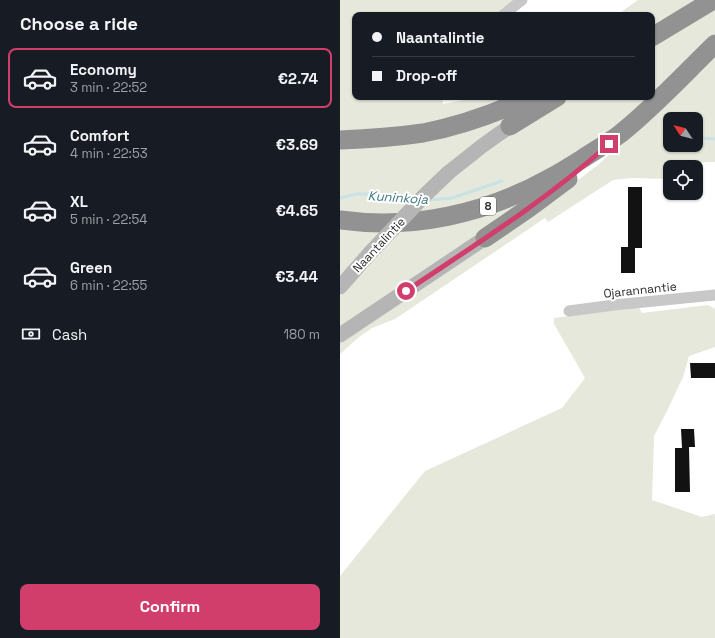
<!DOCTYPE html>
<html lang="en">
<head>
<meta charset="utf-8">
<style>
	:root { --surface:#171b24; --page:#20242c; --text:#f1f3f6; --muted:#9ea1a6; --line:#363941; --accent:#d23e6c }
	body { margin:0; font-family:"Space Grotesk",sans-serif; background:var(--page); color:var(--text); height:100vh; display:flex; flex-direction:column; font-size:15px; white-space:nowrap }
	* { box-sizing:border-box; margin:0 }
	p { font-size:13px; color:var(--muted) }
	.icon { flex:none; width:22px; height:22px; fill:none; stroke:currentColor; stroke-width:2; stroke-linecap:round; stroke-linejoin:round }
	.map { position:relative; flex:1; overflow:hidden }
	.sheet { display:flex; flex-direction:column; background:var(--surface); width:340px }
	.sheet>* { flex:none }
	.top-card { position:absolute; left:12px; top:12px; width:303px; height:88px; border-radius:8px; box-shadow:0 1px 3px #0004; display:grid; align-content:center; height:88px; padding:0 20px; background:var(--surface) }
	.needle { width:26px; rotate:306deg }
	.buttons { position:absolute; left:323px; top:112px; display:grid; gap:8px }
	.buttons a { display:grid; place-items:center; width:40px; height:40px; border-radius:8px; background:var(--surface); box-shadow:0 1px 3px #0004; font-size:20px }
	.end { position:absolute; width:18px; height:18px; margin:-9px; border:5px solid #d23e6c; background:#fff; box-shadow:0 0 0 2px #fff }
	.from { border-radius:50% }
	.top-card b { display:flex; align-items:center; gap:14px; height:38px; font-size:15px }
	.top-card b+b { border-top:1px solid var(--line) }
	.top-card i { width:10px; height:10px; background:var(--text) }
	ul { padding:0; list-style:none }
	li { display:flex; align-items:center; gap:12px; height:60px; margin:0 8px 6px; padding:0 12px; border:2px solid transparent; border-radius:8px }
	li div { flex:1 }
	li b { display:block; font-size:15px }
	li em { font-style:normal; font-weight:700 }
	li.on { border-color:var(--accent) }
	li>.icon { width:36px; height:36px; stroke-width:1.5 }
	h2 { padding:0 20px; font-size:18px; line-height:48px }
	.pay { display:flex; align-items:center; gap:10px; height:44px; padding:0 20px; font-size:15px }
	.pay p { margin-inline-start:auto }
	.cta { display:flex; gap:8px; margin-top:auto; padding:8px 20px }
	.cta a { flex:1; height:46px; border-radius:8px; background:var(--accent); color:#fff; font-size:16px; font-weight:700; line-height:46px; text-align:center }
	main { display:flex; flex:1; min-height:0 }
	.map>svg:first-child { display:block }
	.green { fill:#e5e8da; fill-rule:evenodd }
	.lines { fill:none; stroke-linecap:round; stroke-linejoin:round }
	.stream { stroke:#c8e2e6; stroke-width:3 }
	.building { fill:#121212 }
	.street { stroke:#c8c8c8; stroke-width:11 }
	.secondary { stroke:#b5b5b5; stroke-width:15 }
	.highway { stroke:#929292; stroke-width:19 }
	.secondary-bridge { stroke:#b5b5b5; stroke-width:15 }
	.route { stroke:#d23e6c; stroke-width:5 }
	.labels { text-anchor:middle; stroke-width:4; stroke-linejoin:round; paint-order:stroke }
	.shield { fill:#fff; stroke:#6b6b6b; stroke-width:1 }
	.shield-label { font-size:11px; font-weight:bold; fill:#2b2b2b }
	.street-label { font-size:12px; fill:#2b2b2b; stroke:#fff }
	.water-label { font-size:13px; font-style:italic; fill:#437a84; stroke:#fff }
</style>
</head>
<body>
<main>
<section class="sheet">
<h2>Choose a ride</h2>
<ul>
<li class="on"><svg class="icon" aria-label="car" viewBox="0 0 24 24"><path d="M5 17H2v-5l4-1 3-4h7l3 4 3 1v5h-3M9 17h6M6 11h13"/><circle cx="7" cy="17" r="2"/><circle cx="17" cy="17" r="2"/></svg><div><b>Economy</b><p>3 min · 22:52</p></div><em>€2.74</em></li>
<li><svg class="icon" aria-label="car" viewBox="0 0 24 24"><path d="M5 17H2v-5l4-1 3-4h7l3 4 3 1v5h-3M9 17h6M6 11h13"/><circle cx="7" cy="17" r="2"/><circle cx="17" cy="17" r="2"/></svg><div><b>Comfort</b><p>4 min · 22:53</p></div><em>€3.69</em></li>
<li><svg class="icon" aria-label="car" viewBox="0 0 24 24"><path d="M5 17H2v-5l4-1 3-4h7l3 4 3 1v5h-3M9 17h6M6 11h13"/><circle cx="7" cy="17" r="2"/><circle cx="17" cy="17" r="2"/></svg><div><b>XL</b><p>5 min · 22:54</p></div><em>€4.65</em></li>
<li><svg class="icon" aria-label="car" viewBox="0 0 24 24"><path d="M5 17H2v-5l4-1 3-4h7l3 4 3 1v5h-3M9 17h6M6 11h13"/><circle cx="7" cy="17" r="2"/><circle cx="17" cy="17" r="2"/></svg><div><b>Green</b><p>6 min · 22:55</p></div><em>€3.44</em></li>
</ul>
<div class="pay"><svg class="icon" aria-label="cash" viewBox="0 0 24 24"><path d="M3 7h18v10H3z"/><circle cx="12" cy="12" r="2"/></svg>Cash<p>180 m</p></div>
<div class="cta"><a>Confirm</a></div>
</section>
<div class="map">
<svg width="375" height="638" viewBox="0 0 375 638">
	<rect width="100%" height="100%" fill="#fff"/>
	<!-- green -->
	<path class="green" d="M 0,0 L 176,0 L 156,15 L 15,15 L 15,97 L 102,97 L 103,104 L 140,97 L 171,97 L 142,109 L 87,125 L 0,134 Z
		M 298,0 L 360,0 L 312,28 L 312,15 L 277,15 Z
		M 375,7 L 375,37 L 349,62 L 292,116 L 279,127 L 253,147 L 211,173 L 175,191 L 137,204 L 101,214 L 70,219 L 93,195 L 135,159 L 166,134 L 199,112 L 225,97 L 312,97 L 312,45 Z
		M 375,55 L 375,162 L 335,163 L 334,167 L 330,167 L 330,179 L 291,178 L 273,180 L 208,222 L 205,218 L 55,319 L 32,328 L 19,337 L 0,354 L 0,343 L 199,210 L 259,164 L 330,100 ZM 330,119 L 356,119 L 356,145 L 330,145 Z
		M 188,104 L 58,215 L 0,214 L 0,147 Z
		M 213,182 L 0,330 L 0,296 L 61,229 Z
		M 0,226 L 42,229 L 26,250 L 0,278 Z
		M 368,305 L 375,309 L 375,347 L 349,356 L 343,377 L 327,411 L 314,436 L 312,500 L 362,517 L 375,514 L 375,638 L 0,638 L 0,576 L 85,471 L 222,408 L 245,378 L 214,324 L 214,318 L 299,307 L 302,313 Z"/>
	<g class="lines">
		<!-- stream -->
		<path class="stream" d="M 327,137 L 330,138
			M 356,138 L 375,139
			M 0,198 L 17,194 L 25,194 L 73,199
			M 89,200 L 112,198 L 162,181"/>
	</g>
	<!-- building -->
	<path class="building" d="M 288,187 L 302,187 L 302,248 L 295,248 L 295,273 L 281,273 L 281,247 L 288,247 Z
		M 350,363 L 375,363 L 375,378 L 351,378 Z
		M 341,429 L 354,429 L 355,447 L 349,447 L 350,492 L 335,492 L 335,448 L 342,448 Z"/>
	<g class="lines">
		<!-- street -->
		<path class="street" d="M 163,15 L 182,0
			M 229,311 L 274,305 L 375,295"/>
		<!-- secondary -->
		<path class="secondary" d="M 108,173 L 142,146 L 170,126
			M 0,287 L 30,253
			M 0,335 L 145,238"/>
		<!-- highway -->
		<path class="highway" d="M 312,37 L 373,0
			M 170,126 L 217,97
			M 0,140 C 28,139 55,137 83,133 C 120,126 156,113 191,97
			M 0,220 C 72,230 145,214 208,179 C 220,173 231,166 242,159 C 254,151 268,143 280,134 C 314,107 344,74 375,44
			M 145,238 L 189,208 L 228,179"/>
		<!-- secondary-bridge -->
		<path class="secondary-bridge" d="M 30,253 L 83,197 L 108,173"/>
	</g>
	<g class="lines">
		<!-- route -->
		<path class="route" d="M 66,291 C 135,245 207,200 269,144"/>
	</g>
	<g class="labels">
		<!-- shield labels -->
		<rect class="shield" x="140" y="197" width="16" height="18" rx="3"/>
		<g class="shield-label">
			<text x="148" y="210">8</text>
		</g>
		<!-- street labels -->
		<g class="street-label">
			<text transform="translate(39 245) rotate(-47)" y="4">Naantalintie</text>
			<text transform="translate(300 290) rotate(-6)" y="4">Ojarannantie</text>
		</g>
		<!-- water labels -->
		<g class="water-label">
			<text transform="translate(58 197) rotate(4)" y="5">Kuninkoja</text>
		</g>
	</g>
</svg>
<div class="buttons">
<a><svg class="needle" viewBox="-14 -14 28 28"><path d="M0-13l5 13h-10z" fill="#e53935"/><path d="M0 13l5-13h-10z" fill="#9ea1a6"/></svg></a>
<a><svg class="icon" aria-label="locate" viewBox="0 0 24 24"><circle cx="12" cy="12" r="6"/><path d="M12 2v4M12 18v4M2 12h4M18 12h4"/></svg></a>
</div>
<i class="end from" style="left:66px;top:291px"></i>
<i class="end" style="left:269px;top:144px"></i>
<div class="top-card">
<b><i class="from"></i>Naantalintie</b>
<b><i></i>Drop-off</b>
</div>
</div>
</main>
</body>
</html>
